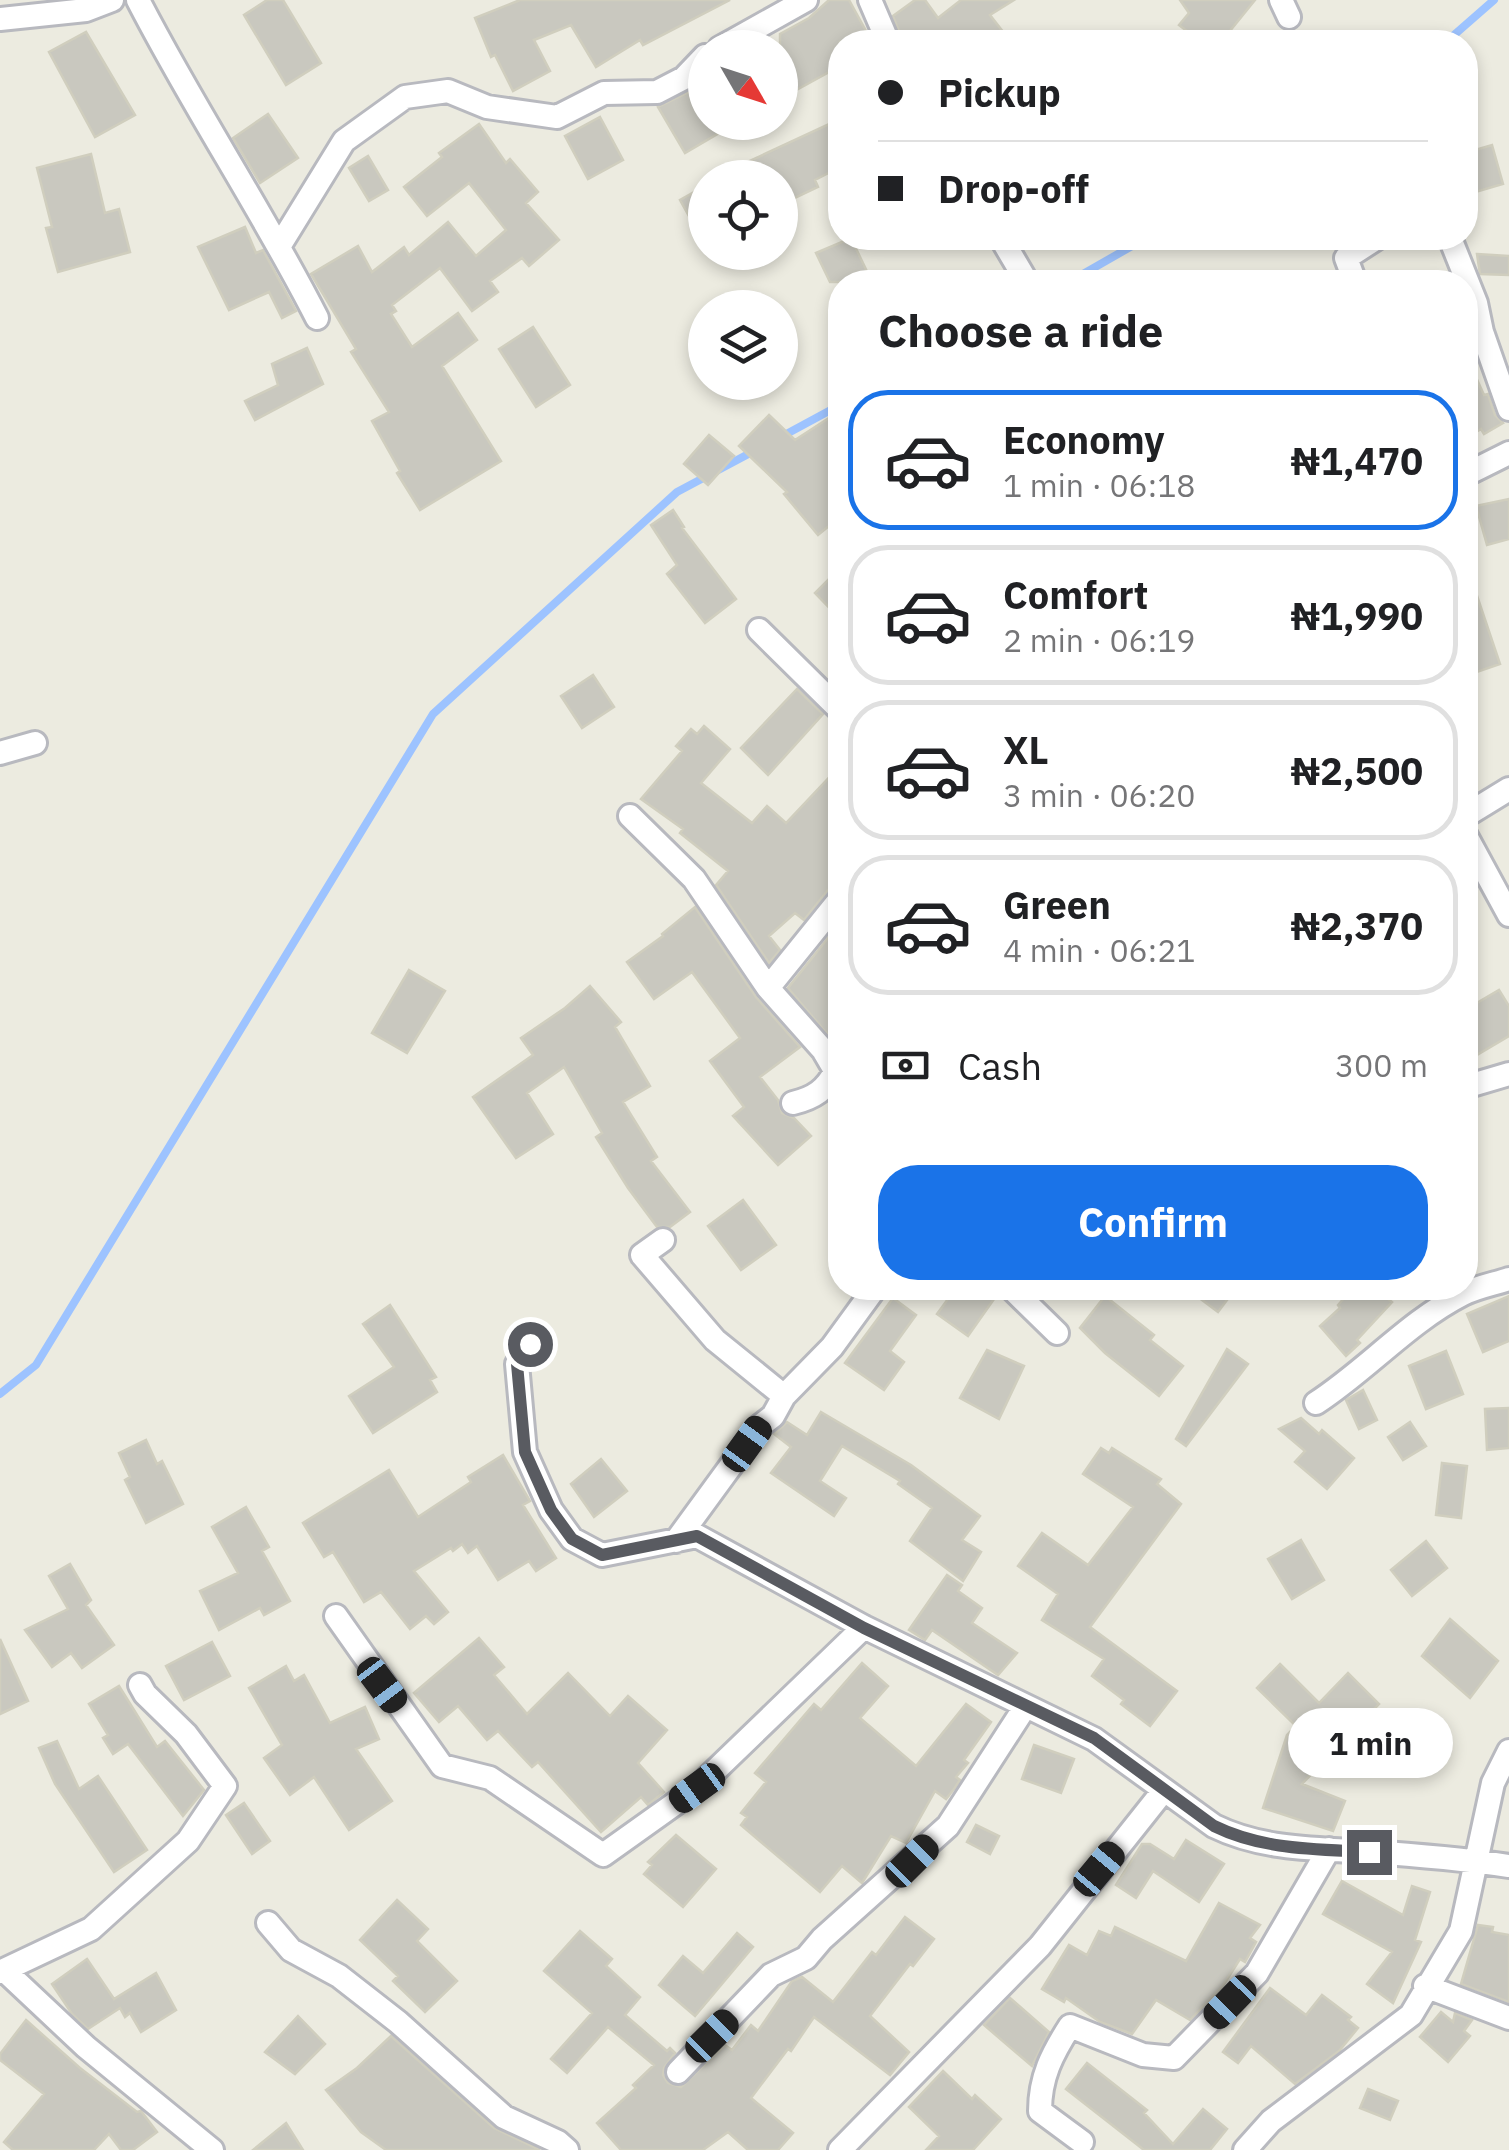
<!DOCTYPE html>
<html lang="en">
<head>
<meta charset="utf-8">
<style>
	:root { --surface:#fff; --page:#f2f2f2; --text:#202124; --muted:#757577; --line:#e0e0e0; --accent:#1a73e8 }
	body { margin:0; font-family:"IBM Plex Sans",sans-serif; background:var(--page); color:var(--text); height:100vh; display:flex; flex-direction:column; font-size:38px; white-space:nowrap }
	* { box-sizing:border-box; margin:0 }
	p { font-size:32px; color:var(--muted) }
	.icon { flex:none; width:55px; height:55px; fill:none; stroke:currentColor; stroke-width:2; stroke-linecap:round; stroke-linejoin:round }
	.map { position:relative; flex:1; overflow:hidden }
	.drawer { position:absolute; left:828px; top:270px; width:650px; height:1030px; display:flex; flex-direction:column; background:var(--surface); border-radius:40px; box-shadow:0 5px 15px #0003 }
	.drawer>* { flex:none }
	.guide { position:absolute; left:828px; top:30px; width:650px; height:220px; border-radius:40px; box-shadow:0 5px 15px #0003; display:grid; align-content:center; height:220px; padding:0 50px; background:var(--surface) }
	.needle { width:65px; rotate:129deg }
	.tools { position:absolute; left:688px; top:30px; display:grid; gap:20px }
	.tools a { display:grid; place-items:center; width:110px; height:110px; border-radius:50%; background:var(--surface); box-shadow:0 5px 15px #0003; font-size:50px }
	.end { position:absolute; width:45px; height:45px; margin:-22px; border:12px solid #595b61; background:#fff; box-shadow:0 0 0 5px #fff }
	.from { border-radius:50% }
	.bubble { position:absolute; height:70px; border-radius:35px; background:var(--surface); box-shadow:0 5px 15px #0003; font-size:32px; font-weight:800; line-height:70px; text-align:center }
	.car { position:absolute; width:30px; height:60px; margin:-30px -15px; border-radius:12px; box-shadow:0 0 8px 2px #0007; background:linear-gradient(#222 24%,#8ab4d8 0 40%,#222 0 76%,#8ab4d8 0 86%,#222 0) }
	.guide b { display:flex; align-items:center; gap:35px; height:95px; font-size:38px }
	.guide b+b { border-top:2px solid var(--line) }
	.guide i { width:25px; height:25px; background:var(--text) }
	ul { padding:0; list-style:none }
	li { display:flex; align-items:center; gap:30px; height:140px; margin:0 20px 15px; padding:0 30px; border:5px solid var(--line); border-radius:40px }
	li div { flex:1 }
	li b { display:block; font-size:38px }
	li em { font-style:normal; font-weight:800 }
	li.current { border-color:var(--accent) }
	li>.icon { width:90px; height:90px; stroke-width:1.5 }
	h2 { padding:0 50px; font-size:45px; line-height:120px }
	.pay { display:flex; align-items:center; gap:25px; height:110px; padding:0 50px; font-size:38px }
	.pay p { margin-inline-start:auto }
	.cta { display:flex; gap:20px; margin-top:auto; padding:20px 50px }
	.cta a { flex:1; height:115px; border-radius:40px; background:var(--accent); color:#fff; font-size:40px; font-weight:800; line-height:115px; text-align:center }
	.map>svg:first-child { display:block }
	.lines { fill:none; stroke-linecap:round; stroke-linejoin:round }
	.stream { stroke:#9dc3ff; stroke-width:8 }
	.building { fill:#c9c8bf; stroke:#d0cebe; stroke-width:2.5 }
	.minor-casing { stroke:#b8b9bf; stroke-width:28 }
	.minor { stroke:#fff; stroke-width:22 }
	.route { stroke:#595b61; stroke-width:12 }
</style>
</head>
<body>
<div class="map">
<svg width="1509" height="2150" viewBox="0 0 1509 2150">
	<rect width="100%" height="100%" fill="#ecebe0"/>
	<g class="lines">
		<!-- stream -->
		<path class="stream" d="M 1446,42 L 1494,0
			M 1069,282 L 1146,238
			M 779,438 L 840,405
			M 0,1394 L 36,1365 L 433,714 L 677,492 L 754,451"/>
	</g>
	<!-- building -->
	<path class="building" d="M 267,0 L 283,0 L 321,63 L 286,85 L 244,15 Z
		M 520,0 L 730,0 L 643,45 L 640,40 L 596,67 L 571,25 L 534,40 L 550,71 L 513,91 L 495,55 L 491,57 L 475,18 Z
		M 829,0 L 849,0 L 872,42 L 840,42 L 840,66 L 789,94 L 780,77 L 780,34 L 809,18 Z
		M 915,0 L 925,0 L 938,18 L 961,0 L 1014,0 L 990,15 L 1011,42 L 903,42 L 893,16 Z
		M 1180,0 L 1255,0 L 1221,42 L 1201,42 L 1179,25 L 1189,13 Z
		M 86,32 L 135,115 L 95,137 L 49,52 Z
		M 700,83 L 705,93 L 705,122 L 738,122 L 685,153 L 658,107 L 691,91 Z
		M 268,114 L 298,158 L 260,183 L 233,138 Z
		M 600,117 L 623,160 L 588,179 L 565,136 Z
		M 840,119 L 840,167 L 815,180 L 818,187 L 780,205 L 780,178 L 713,178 Z
		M 479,124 L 506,163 L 510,159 L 538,192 L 526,203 L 559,240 L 529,266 L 522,258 L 490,281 L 498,292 L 472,311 L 440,268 L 392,305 L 396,311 L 391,314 L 412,347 L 458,313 L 477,340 L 442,366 L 501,461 L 420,510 L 397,473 L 400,471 L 372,421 L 389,412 L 351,352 L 356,349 L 311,274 L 358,246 L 372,272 L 404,247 L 409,255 L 448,222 L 476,256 L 506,230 L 469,183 L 427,216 L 404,187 L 442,157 L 439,153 Z
		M 1492,145 L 1503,184 L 1465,195 L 1465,153 Z
		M 91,154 L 105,213 L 119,209 L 130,252 L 58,272 L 46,228 L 52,227 L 37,168 Z
		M 368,156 L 388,190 L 369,201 L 349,168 Z
		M 705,186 L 705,245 L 680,200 Z
		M 245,227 L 256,253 L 263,250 L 296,311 L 282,318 L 269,292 L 229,310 L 198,247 Z
		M 851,238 L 872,282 L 830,282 L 816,253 Z
		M 1477,254 L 1509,256 L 1509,275 L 1480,274 Z
		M 533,327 L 570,385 L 536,407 L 499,349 Z
		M 307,348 L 323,384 L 255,420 L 245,401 L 278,385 L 272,364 Z
		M 1465,353 L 1484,395 L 1488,394 L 1495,415 L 1503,423 L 1484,434 L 1481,429 L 1465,439 Z
		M 769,415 L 795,440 L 829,418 L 840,434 L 840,517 L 818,535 L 784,494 L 787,492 L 739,446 Z
		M 709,435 L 734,456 L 708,485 L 684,464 Z
		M 1509,499 L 1509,539 L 1487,545 L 1476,506 Z
		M 673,510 L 684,527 L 682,528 L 736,599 L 705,623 L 667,574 L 677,565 L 651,525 Z
		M 840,568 L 840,619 L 815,593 Z
		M 1469,572 L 1500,664 L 1465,676 L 1465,573 Z
		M 593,675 L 614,707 L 582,728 L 561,696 Z
		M 797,689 L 823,714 L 768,775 L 741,748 Z
		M 704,726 L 730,749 L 701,783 L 752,823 L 767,806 L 786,823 L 840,766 L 840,884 L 828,890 L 804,920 L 795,913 L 769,936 L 780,950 L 769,963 L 716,885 L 728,871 L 680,833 L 683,829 L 641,799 L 682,751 L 676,746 L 691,729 L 697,734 Z
		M 695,907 L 756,997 L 800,1047 L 760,1077 L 778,1100 L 782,1113 L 794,1118 L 811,1136 L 778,1165 L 733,1116 L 744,1107 L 710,1061 L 740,1038 L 692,972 L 654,999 L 627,962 L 663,936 L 662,934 Z
		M 840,923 L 840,1049 L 788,988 Z
		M 409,970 L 445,991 L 407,1053 L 372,1033 Z
		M 590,986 L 621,1022 L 615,1027 L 650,1086 L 623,1102 L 657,1157 L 651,1161 L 690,1212 L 670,1227 L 657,1227 L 628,1188 L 596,1137 L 602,1133 L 564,1067 L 527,1093 L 553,1134 L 516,1158 L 473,1097 L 533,1055 L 521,1038 L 565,1008 Z
		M 1499,990 L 1509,1006 L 1509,1036 L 1465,1062 L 1465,1010 Z
		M 743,1200 L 776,1245 L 741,1270 L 708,1226 Z
		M 956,1288 L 978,1288 L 994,1299 L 968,1336 L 937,1314 Z
		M 1186,1288 L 1236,1288 L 1218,1312 Z
		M 1353,1288 L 1375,1288 L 1392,1302 L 1357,1340 L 1360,1343 L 1346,1356 L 1320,1326 L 1340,1308 L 1338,1305 Z
		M 1105,1296 L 1154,1335 L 1150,1340 L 1183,1366 L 1159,1396 L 1105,1353 L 1080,1328 Z
		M 1509,1296 L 1509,1341 L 1483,1352 L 1467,1314 Z
		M 893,1298 L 916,1315 L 890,1351 L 904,1362 L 884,1390 L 845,1363 Z
		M 390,1305 L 436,1377 L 430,1380 L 437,1392 L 373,1433 L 349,1396 L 394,1367 L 363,1324 Z
		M 1227,1349 L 1248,1364 L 1186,1446 L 1176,1439 Z
		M 987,1350 L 1024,1366 L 999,1419 L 960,1398 Z
		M 1446,1351 L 1463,1394 L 1426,1409 L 1409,1366 Z
		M 1363,1390 L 1377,1420 L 1359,1429 L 1346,1400 Z
		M 1509,1408 L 1509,1448 L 1487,1450 L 1485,1409 Z
		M 821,1412 L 911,1465 L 980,1516 L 962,1540 L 981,1552 L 963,1581 L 910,1541 L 932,1508 L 898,1484 L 900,1481 L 842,1446 L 820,1481 L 846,1498 L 834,1516 L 771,1473 L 791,1447 L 774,1434 L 787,1422 L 807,1435 Z
		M 1301,1418 L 1319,1434 L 1322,1430 L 1354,1458 L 1327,1489 L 1295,1462 L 1305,1451 L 1279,1429 Z
		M 1410,1422 L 1426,1446 L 1403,1460 L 1388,1437 Z
		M 146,1440 L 157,1464 L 162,1461 L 183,1504 L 146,1523 L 125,1480 L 130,1477 L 119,1453 Z
		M 1101,1448 L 1109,1453 L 1112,1448 L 1161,1479 L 1157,1484 L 1181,1504 L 1090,1627 L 1177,1691 L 1150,1726 L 1121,1704 L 1124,1700 L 1092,1676 L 1104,1659 L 1042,1620 L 1058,1594 L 1018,1566 L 1042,1533 L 1088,1565 L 1133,1507 L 1083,1474 Z
		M 503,1455 L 530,1501 L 523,1505 L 556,1558 L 536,1571 L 529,1561 L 498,1580 L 477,1546 L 468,1553 L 462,1544 L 453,1551 L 451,1548 L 414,1571 L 448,1612 L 434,1624 L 426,1616 L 410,1629 L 381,1592 L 364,1602 L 333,1552 L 324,1557 L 303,1523 L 389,1470 L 418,1517 L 471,1482 L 468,1477 Z
		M 601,1459 L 627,1491 L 594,1517 L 571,1484 Z
		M 1442,1463 L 1467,1466 L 1461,1518 L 1436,1515 Z
		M 246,1507 L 269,1547 L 262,1551 L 290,1601 L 264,1615 L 260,1608 L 219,1630 L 200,1591 L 238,1573 L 212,1527 Z
		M 1301,1540 L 1324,1580 L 1292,1599 L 1268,1559 Z
		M 1426,1541 L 1447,1568 L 1412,1596 L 1391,1570 Z
		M 70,1564 L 91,1600 L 86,1605 L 114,1645 L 82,1668 L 71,1653 L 52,1667 L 25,1630 L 68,1609 L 49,1576 Z
		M 947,1575 L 962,1585 L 958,1591 L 982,1608 L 972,1623 L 1017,1653 L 998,1675 L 932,1630 L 925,1640 L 909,1630 Z
		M 1450,1619 L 1498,1661 L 1470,1698 L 1422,1656 Z
		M 479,1638 L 504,1667 L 494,1675 L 527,1714 L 568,1673 L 610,1716 L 628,1696 L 667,1730 L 638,1763 L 664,1792 L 648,1805 L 641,1797 L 601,1832 L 538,1762 L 532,1767 L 498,1731 L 487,1740 L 458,1706 L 439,1722 L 414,1693 Z
		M 0,1639 L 28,1701 L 0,1714 Z
		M 212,1642 L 230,1676 L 184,1700 L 166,1666 Z
		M 862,1663 L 888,1686 L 860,1718 L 916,1766 L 966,1704 L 991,1722 L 964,1760 L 968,1763 L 956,1777 L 960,1780 L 954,1789 L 946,1799 L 935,1791 L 906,1843 L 891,1836 L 862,1883 L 842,1866 L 820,1892 L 741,1825 L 747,1817 L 741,1813 L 766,1782 L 755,1773 L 814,1704 L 821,1710 Z
		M 1280,1664 L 1319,1703 L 1348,1673 L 1379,1704 L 1302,1784 L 1345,1801 L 1333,1831 L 1263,1808 L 1287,1735 L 1296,1726 L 1257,1688 Z
		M 286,1666 L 294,1681 L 304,1675 L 330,1723 L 365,1707 L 379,1739 L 356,1749 L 392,1801 L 349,1830 L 314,1777 L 290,1795 L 264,1758 L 282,1745 L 249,1688 Z
		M 119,1686 L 157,1747 L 165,1741 L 204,1790 L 183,1816 L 128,1744 L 113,1754 L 103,1738 L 108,1735 L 89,1704 Z
		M 57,1741 L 79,1789 L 98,1776 L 147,1850 L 114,1872 L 55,1784 L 39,1748 Z
		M 1034,1745 L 1074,1759 L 1061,1793 L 1022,1779 Z
		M 244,1803 L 270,1841 L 252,1854 L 226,1815 Z
		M 976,1825 L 999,1836 L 990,1854 L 967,1842 Z
		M 676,1835 L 716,1869 L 683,1907 L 644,1874 L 652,1865 L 648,1862 Z
		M 1186,1840 L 1224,1864 L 1199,1902 L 1153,1871 L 1136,1898 L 1116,1885 L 1142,1844 L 1150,1844 L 1174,1859 Z
		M 1342,1881 L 1403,1915 L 1412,1886 L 1430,1892 L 1415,1940 L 1421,1942 L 1393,2003 L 1367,1984 L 1392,1952 L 1323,1914 Z
		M 397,1900 L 428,1929 L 417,1941 L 457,1981 L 425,2012 L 393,1981 L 398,1976 L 360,1940 Z
		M 1219,1903 L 1260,1925 L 1250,1938 L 1256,1942 L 1245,1962 L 1240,1959 L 1223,1986 L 1190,2020 L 1156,2000 L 1132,2034 L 1100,2022 L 1066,1998 L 1064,2002 L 1042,1989 L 1069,1945 L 1087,1955 L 1099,1931 L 1111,1936 L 1115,1927 L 1186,1961 Z
		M 905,1917 L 934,1939 L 913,1966 L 910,1964 L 870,2016 L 909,2052 L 890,2075 L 814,2017 L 791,2051 L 788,2049 L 751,2098 L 793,2133 L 778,2150 L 748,2150 L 728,2132 L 703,2150 L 621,2150 L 597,2123 L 636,2088 L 633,2085 L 654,2065 L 608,2027 L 567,2073 L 551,2059 L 592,2013 L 544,1971 L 580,1931 L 612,1959 L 606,1966 L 640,1997 L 625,2015 L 667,2051 L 670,2048 L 675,2053 L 664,2068 L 663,2075 L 668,2083 L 681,2087 L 725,2045 L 732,2050 L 751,2025 L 758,2031 L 792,1981 L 802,1977 L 833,2002 L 872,1952 L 876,1955 Z
		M 1478,1925 L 1493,1927 L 1492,1932 L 1509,1935 L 1509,2002 L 1461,1984 Z
		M 737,1933 L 753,1947 L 695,2016 L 659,1985 L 683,1956 L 703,1973 Z
		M 87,1959 L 114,1999 L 156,1973 L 176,2010 L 141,2032 L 130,2013 L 125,2017 L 120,2008 L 88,2029 L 72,2014 L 52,1984 Z
		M 1270,1988 L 1306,2015 L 1322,1995 L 1351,2017 L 1348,2020 L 1358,2028 L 1339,2051 L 1295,2084 L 1251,2046 L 1238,2063 L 1223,2052 Z
		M 1010,1998 L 1049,2032 L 1032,2066 L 984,2025 Z
		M 1441,2012 L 1453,2022 L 1455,2013 L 1472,2020 L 1464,2031 L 1470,2036 L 1448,2062 L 1420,2037 Z
		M 298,2016 L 325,2044 L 295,2074 L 265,2052 Z
		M 26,2020 L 80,2068 L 137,2112 L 141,2111 L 157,2132 L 133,2150 L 121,2150 L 109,2134 L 94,2150 L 13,2150 L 4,2142 L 44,2094 L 0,2060 L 0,2054 Z
		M 391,2036 L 494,2128 L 540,2150 L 386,2150 L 361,2132 L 326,2090 L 357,2068 Z
		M 1087,2063 L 1147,2110 L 1144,2113 L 1173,2144 L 1203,2109 L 1227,2129 L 1210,2150 L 1144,2150 L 1066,2089 Z
		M 943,2071 L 972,2099 L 975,2095 L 1001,2119 L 973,2150 L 926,2150 L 939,2136 L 909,2107 Z
		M 1368,2089 L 1398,2101 L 1390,2120 L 1360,2108 Z
		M 286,2123 L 303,2150 L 253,2150 Z"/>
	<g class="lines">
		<!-- minor casing -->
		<g class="minor-casing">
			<path id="minor" d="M 138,0 C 194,109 262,210 317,318
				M 870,0 L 888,42
				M 1281,0 L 1289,17
				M 0,19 L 86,10 L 112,0
				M 720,48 L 806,0
				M 1001,238 L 1027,282
				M 1450,238 L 1476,303 L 1482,332 L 1509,409
				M 280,245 L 344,141 L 405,97 L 448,91 L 487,107 L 557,117 L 604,93 L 657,92 L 684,78 L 705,56
				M 1355,282 L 1346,258 L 1377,238
				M 1465,475 L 1509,453
				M 759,630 L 840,710
				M 0,753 L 35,743
				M 630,816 L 694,879 L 768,988 L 823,1050 L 840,1079
				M 1465,816 L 1509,789
				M 1465,834 L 1509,915
				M 768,988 L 840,899
				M 1465,1087 L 1509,1074
				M 793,1103 C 814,1098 826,1090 836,1070
				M 663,1240 L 642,1255 L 715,1340 L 784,1396
				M 1011,1288 L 1057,1333
				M 530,1344 L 517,1364 L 525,1452 L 551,1510 L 572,1539 L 602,1555 L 697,1536 L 864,1627 L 1094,1739 L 1214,1826 C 1263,1850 1315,1848 1368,1852 C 1415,1855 1462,1859 1509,1866
				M 1316,1403 C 1367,1370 1408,1322 1463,1294 C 1477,1287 1494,1284 1509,1279
				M 676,1541 L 760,1426 L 773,1416 L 784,1396 L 832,1347 L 875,1288
				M 336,1616 L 442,1766 L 490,1778 L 603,1855 L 697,1788 L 864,1627
				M 268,1923 L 291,1950 L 339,1976 L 398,2022 L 504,2117 L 558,2142 L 567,2150
				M 4,1970 L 86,2047 L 212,2150
				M 0,1972 L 91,1929 L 188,1841 L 225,1786 L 186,1734 L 145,1694 L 140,1685
				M 1425,1986 L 1509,2018
				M 678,2072 L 771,1975 L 806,1958 L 822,1939 L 948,1826 L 1025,1707
				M 1082,2142 L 1040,2111 C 1040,2077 1052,2054 1070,2026 L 1143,2055 L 1174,2058 L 1257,1973 L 1329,1849
				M 840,2150 L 1040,1946 L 1164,1790
				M 1245,2150 L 1271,2121 L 1411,2015 L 1461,1931 L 1493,1783 L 1509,1751"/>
		</g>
		<!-- minor -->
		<use href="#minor" class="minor"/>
	</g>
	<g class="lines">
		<!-- route -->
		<path class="route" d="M 530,1344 L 517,1364 L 525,1452 L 551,1510 L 572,1539 L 602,1555 L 697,1536 L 864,1628 L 1094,1738 L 1214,1826 C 1263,1850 1315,1849 1369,1852"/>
	</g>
</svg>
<div class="tools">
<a><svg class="needle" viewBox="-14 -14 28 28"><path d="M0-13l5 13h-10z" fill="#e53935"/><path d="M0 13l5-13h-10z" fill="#757577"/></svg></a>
<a><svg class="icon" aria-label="locate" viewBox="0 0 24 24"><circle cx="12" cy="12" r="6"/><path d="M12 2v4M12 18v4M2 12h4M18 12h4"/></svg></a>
<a><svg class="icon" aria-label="layers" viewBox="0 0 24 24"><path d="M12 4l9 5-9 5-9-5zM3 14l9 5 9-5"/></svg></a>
</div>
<i class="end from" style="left:530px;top:1344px"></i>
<i class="end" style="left:1369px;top:1852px"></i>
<div class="bubble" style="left:1288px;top:1708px;width:165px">1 min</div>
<i class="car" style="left:747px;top:1444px;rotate:36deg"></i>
<i class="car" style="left:382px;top:1685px;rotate:143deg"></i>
<i class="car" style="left:697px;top:1788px;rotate:234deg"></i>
<i class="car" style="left:912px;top:1861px;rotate:45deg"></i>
<i class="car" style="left:1099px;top:1869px;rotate:40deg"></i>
<i class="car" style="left:1230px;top:2002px;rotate:224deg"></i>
<i class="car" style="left:712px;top:2036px;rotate:45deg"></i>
<div class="guide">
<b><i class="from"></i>Pickup</b>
<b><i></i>Drop-off</b>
</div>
<section class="drawer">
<h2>Choose a ride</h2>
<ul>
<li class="current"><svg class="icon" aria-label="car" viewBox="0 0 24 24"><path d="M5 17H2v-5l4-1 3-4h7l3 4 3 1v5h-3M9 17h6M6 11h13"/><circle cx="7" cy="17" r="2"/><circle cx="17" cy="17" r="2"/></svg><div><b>Economy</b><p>1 min · 06:18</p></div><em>₦1,470</em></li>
<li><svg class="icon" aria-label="car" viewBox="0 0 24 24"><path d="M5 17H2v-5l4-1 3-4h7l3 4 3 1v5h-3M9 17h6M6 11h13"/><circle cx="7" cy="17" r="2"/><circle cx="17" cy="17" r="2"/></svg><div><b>Comfort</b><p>2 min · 06:19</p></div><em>₦1,990</em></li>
<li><svg class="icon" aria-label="car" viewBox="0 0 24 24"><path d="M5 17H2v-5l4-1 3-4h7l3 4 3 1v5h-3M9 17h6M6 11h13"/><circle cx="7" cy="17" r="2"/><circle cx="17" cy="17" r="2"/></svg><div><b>XL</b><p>3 min · 06:20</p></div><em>₦2,500</em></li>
<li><svg class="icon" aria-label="car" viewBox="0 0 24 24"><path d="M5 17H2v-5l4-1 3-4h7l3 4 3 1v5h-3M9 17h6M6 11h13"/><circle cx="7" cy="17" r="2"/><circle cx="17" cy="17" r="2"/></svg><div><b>Green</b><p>4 min · 06:21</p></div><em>₦2,370</em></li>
</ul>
<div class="pay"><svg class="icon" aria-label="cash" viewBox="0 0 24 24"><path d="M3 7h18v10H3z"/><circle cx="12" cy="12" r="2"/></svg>Cash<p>300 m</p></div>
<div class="cta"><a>Confirm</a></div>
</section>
</div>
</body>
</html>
